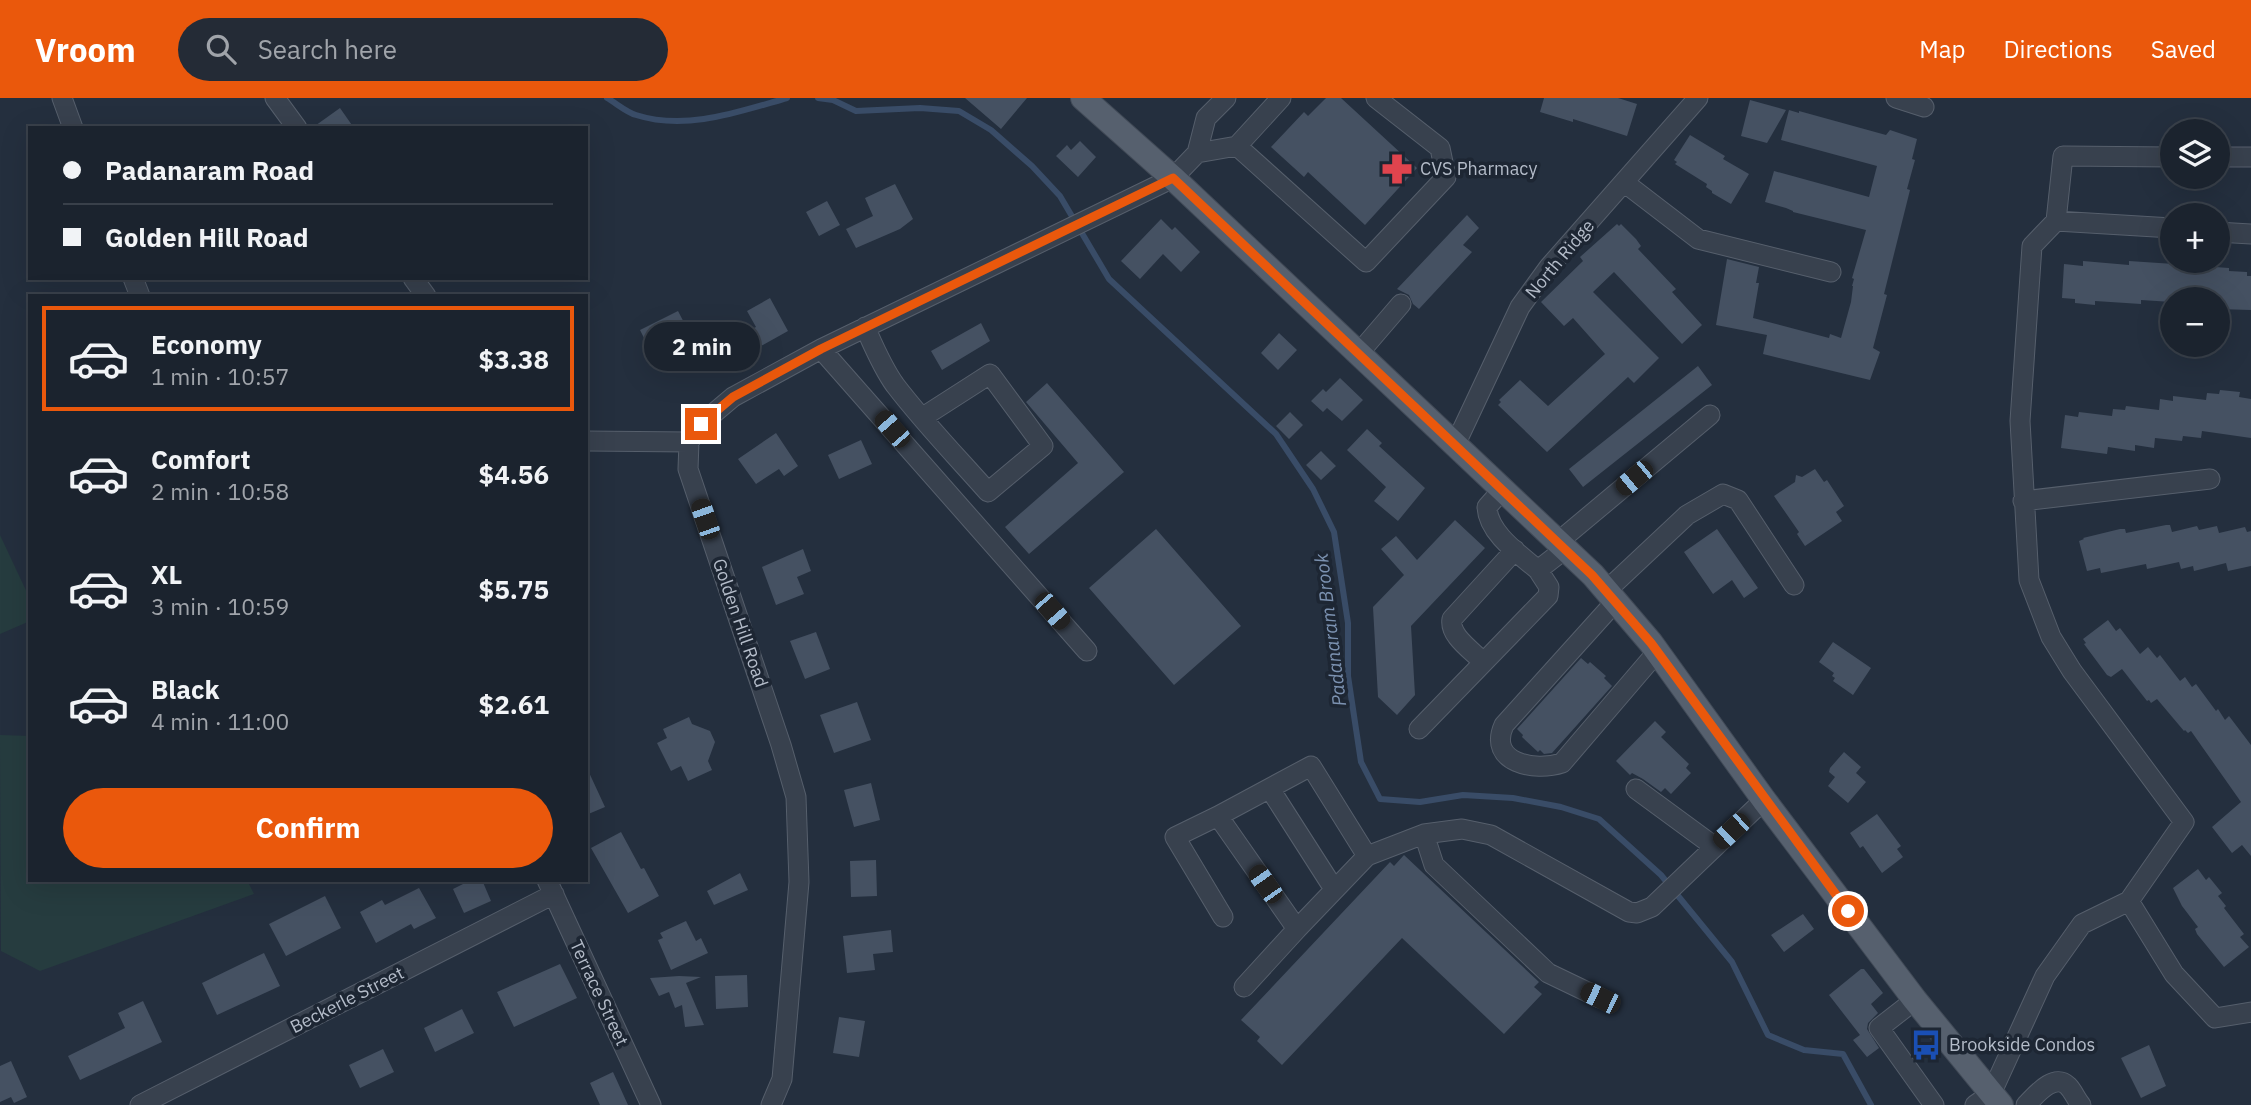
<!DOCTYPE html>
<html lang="en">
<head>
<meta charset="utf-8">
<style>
	:root { --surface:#1b232e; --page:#242b36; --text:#f1f3f6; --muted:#a0a4aa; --line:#39404a; --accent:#ea580c }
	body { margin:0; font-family:"IBM Plex Sans",sans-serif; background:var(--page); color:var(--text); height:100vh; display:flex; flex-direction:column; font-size:26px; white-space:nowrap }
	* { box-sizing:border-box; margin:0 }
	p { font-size:23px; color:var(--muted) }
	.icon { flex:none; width:38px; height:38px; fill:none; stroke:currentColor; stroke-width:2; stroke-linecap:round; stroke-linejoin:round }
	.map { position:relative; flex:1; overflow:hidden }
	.sheet { position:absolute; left:28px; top:196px; width:560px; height:588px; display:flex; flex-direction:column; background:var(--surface); border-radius:0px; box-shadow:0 7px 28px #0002,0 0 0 2px var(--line) }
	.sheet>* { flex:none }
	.banner { position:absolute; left:28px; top:28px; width:560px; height:154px; border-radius:0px; box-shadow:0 7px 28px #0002,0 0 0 2px var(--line); display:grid; align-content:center; height:154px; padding:0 35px; background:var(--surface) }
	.fabs { position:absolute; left:2160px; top:21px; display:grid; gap:14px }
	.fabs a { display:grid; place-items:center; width:70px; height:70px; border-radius:50%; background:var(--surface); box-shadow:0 7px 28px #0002,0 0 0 2px var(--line); font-size:35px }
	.end { position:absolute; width:32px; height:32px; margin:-16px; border:9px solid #ea580c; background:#fff; box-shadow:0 0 0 4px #fff }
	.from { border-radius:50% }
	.bubble { position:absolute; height:49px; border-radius:24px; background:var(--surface); box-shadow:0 7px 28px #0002,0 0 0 2px var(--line); font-size:23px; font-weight:700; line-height:49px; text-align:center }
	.car { position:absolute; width:21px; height:42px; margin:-21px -10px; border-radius:9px; box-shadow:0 0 5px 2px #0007; background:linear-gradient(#222 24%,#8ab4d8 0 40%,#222 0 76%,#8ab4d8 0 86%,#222 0) }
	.banner b { display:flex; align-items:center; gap:24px; height:66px; font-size:26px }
	.banner b+b { border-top:2px solid var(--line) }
	.banner i { width:18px; height:18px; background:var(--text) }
	ul { padding:12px 0 0; list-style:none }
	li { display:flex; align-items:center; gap:21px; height:105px; margin:0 14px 10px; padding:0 21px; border:4px solid transparent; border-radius:0px }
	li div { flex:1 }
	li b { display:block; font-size:26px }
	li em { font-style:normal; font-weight:700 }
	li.active { border-color:var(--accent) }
	li>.icon { width:63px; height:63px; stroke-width:1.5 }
	.primary-button { display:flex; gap:14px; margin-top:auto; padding:14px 35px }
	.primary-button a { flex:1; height:80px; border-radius:42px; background:var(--accent); color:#fff; font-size:28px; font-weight:700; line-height:80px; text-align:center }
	header { display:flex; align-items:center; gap:42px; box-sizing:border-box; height:98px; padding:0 35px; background:var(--accent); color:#fff }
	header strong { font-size:33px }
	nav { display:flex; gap:38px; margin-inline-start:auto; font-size:24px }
	.search { width:490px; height:63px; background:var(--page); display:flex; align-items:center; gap:18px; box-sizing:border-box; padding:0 24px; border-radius:38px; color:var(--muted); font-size:26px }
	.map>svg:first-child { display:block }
	.green { fill:#263c3f }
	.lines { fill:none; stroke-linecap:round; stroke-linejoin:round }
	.stream { stroke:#394c67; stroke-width:6 }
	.building { fill:#455162 }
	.minor-casing { stroke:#565f6c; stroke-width:21 }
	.major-casing { stroke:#414a57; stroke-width:26 }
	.minor { stroke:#38414e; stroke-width:19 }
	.major { stroke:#56606e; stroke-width:24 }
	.route { stroke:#ea580c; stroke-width:9 }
	.labels { text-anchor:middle; stroke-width:7; stroke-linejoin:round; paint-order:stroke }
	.poi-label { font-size:18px; fill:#b4bcc9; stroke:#1d2633; text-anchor:start }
	.street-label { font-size:18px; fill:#b4bcc9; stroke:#1d2633 }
	.water-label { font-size:19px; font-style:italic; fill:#7c92b1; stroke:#1d2633 }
</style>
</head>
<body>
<header>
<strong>Vroom</strong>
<div class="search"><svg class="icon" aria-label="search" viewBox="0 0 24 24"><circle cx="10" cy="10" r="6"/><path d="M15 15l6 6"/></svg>Search here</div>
<nav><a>Map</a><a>Directions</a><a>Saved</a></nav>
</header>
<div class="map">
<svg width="2251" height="1007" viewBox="0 0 2251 1007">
	<rect width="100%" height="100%" fill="#242f3e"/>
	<!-- green -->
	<path class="green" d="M 0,437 L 30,501 L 30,523 L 0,536 Z
		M 0,637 L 30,638 L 30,782 L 247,782 L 254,796 L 40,873 L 1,853 Z"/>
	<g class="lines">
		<!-- stream -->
		<path class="stream" d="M 607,0 C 616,5 626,14 636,17 C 686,33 738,14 787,0
			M 818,0 L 833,2 L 856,13 L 920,10 L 959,13 L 991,32 L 1032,68 L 1060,98 L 1109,181 L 1276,336 L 1313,391 L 1334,434 L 1348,525 L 1348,578 L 1361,664 L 1380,701 L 1420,704 L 1463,697 L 1513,700 L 1561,709 L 1599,721 L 1661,777 L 1732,864 L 1768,937 L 1804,952 L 1843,956 L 1871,1007"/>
	</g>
	<!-- building -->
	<path class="building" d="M 965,0 L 1027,0 L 1001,31 Z
		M 1326,0 L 1341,0 L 1417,70 L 1365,127 L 1308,74 L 1304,79 L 1271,49 L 1304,14 L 1308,18 Z
		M 1544,0 L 1618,0 L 1637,6 L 1627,38 L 1573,21 L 1573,24 L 1540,14 Z
		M 1750,2 L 1786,12 L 1767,45 L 1741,38 Z
		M 340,10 L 354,30 L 312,30 Z
		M 1789,12 L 1799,15 L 1799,13 L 1886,37 L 1890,32 L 1917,41 L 1912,61 L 1915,62 L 1907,91 L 1910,92 L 1884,196 L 1887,197 L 1873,250 L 1880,254 L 1870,282 L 1763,256 L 1767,237 L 1716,227 L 1727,161 L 1759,169 L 1756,185 L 1759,185 L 1753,220 L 1829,240 L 1830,236 L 1841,240 L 1851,204 L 1853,188 L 1852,188 L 1854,181 L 1852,180 L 1866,132 L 1793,114 L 1793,113 L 1786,110 L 1765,104 L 1774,73 L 1869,99 L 1877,68 L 1781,42 Z
		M 1690,37 L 1725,58 L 1723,61 L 1749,76 L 1731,106 L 1712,95 L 1712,93 L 1706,89 L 1707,86 L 1675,66 L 1677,64 L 1674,62 Z
		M 1080,43 L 1096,59 L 1078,79 L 1056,58 L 1067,47 L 1071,52 Z
		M 895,86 L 913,121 L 900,131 L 856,150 L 846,131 L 873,118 L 865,100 Z
		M 827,103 L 840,127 L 819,138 L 806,114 Z
		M 1467,117 L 1479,130 L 1463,147 L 1472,154 L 1419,211 L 1413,206 L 1409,197 L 1397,191 Z
		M 1161,121 L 1172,132 L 1175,129 L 1200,154 L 1181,174 L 1163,156 L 1140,181 L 1121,163 Z
		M 1617,126 L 1619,128 L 1621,126 L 1636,141 L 1641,148 L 1638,151 L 1676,191 L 1672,194 L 1702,227 L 1682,246 L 1614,174 L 1593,194 L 1659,260 L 1634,285 L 1628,279 L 1547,354 L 1498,307 L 1501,304 L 1499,302 L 1520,282 L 1548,308 L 1605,256 L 1573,220 L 1564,228 L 1541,204 L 1583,163 L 1580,159 Z
		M 2083,163 L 2129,167 L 2129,163 L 2174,166 L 2229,170 L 2229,173 L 2247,174 L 2247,178 L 2251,178 L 2251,212 L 2217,211 L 2217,201 L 2172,201 L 2172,204 L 2141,202 L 2141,206 L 2095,203 L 2095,207 L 2075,205 L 2075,201 L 2062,200 L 2064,166 L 2083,168 Z
		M 770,200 L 788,233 L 761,248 L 752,231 L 756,229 L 747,213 Z
		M 678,213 L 690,236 L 653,258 L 640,232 Z
		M 981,225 L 990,243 L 942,272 L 931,253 Z
		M 1279,235 L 1297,252 L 1278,272 L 1261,255 Z
		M 1698,268 L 1712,287 L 1583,389 L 1569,371 Z
		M 1340,280 L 1363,302 L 1342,323 L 1327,310 L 1323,314 L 1311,303 L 1323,291 L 1326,294 Z
		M 1047,285 L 1124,374 L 1029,456 L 1005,429 L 1078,365 L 1026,304 Z
		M 2220,292 L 2240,294 L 2239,299 L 2251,301 L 2251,340 L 2202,333 L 2201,340 L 2183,338 L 2182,343 L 2155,340 L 2154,350 L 2135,347 L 2135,353 L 2108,349 L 2107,356 L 2061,350 L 2065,317 L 2078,319 L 2079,314 L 2112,318 L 2113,311 L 2125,312 L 2126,308 L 2159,312 L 2160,301 L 2173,303 L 2173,298 L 2206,302 L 2207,295 L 2219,296 Z
		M 1290,314 L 1303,327 L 1289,341 L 1276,328 Z
		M 1367,331 L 1382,345 L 1379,348 L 1425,390 L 1398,423 L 1374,403 L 1386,389 L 1347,352 Z
		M 776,335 L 798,368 L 784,378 L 779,371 L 756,386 L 738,361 Z
		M 861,342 L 872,366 L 839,381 L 828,357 Z
		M 1321,353 L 1336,368 L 1321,382 L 1306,367 Z
		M 1815,371 L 1824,384 L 1827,382 L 1844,408 L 1836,414 L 1842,423 L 1805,448 L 1797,436 L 1799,434 L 1774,398 L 1795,384 L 1796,377 L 1802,379 Z
		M 1455,422 L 1485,450 L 1411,528 L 1415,597 L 1397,617 L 1378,599 L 1373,509 L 1404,477 L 1381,451 L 1396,438 L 1417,462 Z
		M 2166,427 L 2170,427 L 2172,434 L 2197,428 L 2199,432 L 2217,428 L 2219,435 L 2245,429 L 2247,434 L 2251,433 L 2251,468 L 2228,473 L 2226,465 L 2194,473 L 2193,468 L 2181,471 L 2179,464 L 2147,471 L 2146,466 L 2101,475 L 2100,470 L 2087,473 L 2079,443 L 2084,441 L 2083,440 L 2120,431 L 2125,431 L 2126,435 Z
		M 1156,431 L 1241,528 L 1174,587 L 1089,490 Z
		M 1717,431 L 1758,490 L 1744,500 L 1732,482 L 1713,496 L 1684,454 Z
		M 803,451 L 811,473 L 797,479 L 804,496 L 776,507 L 762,469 Z
		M 2108,522 L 2116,533 L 2120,530 L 2140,556 L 2148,549 L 2157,560 L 2160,557 L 2180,583 L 2185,579 L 2192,589 L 2196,586 L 2216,613 L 2218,611 L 2225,622 L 2229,618 L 2251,647 L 2251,758 L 2242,747 L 2232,755 L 2212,729 L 2241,704 L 2191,633 L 2188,635 L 2185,632 L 2184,633 L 2157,601 L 2151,605 L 2149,602 L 2147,603 L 2122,571 L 2111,579 L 2107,577 L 2084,546 L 2086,545 L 2083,541 Z
		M 816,534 L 830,571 L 805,581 L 790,543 Z
		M 1833,544 L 1871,570 L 1853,597 L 1833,583 L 1835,580 L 1832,578 L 1834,575 L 1819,564 Z
		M 1581,560 L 1588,566 L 1590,564 L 1606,578 L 1604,580 L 1612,588 L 1552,655 L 1544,656 L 1540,652 L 1538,654 L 1522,639 L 1523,637 L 1517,631 Z
		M 857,604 L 871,642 L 834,655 L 820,617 Z
		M 689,619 L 692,626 L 710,633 L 715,644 L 708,663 L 712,672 L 688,683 L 681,668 L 671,673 L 657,645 L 667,640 L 663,631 Z
		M 1655,623 L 1666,634 L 1661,639 L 1689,666 L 1686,670 L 1691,675 L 1671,696 L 1665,690 L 1661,694 L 1643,681 L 1632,675 L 1630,677 L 1616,663 Z
		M 1844,654 L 1861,669 L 1856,675 L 1866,684 L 1848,705 L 1828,688 L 1835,679 L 1829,674 L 1830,670 Z
		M 586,668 L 605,709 L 586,717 Z
		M 871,685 L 880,722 L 854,729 L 844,692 Z
		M 1877,716 L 1901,748 L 1897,751 L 1903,759 L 1882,775 L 1863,748 L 1860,750 L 1850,735 Z
		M 621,734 L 641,771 L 644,770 L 659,798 L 628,815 L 591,750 Z
		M 1404,757 L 1539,884 L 1534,889 L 1542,896 L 1504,936 L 1402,840 L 1282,967 L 1257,943 L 1260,939 L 1241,922 L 1390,764 L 1394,768 Z
		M 876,762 L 877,798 L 851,799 L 850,763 Z
		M 2198,771 L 2206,782 L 2209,779 L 2222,795 L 2218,798 L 2226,808 L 2224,810 L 2244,836 L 2240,839 L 2249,849 L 2224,869 L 2197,836 L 2195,831 L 2198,829 L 2182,808 L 2173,790 Z
		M 740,775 L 748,792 L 714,807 L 707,793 Z
		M 471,782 L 482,782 L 491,803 L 464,815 L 453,791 Z
		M 419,790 L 436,820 L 414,831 L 411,826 L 376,845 L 360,814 L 382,802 L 385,807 Z
		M 325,798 L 341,830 L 286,858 L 269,826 Z
		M 1803,816 L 1814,831 L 1784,854 L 1771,837 Z
		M 686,823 L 696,843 L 701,840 L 708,855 L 671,872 L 658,842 L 663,840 L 660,835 Z
		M 891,832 L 893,854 L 873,856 L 875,872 L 847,875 L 843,838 Z
		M 264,855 L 280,888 L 217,917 L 202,885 Z
		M 560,866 L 577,900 L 514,929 L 497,894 Z
		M 1861,871 L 1864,871 L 1883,895 L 1871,906 L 1878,915 L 1868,925 L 1867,931 L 1879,950 L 1867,959 L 1853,942 L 1860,937 L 1829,897 Z
		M 747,877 L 748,909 L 716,911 L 715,878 Z
		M 679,878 L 701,879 L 686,885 L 704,927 L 685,929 L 682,907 L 675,910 L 669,894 L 659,898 L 650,880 Z
		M 143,903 L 162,944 L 80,982 L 68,958 L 125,930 L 118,915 Z
		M 462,911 L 474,935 L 435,954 L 424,930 Z
		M 839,919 L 865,923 L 859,959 L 833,955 Z
		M 2149,947 L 2166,988 L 2141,1000 L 2121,960 Z
		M 383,951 L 394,974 L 360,990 L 349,967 Z
		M 11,963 L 27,999 L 14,1005 L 11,999 L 0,1004 L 0,968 Z
		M 613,974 L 628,1007 L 600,1007 L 590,985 Z"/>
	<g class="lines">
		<!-- minor casing -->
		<g class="minor-casing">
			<path id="minor" d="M 62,0 L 73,30
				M 275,0 L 297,30
				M 1226,0 L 1206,20 L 1197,55 L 1237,48 L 1281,0
				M 1896,0 L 1924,9
				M 1237,48 L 1366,164 L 1446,79 L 1440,50 L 1376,0
				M 2217,59 L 2251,59
				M 1625,85 L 1698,141 L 1831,174
				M 2056,123 L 2172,130
				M 2217,134 L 2251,136
				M 133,180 L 140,198
				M 413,180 L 426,198
				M 865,229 C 874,249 882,269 895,287 C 924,325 957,359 988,394 L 1043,348 L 990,276 L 923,319
				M 821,251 L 1087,553
				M 1359,255 L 1401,206
				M 586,343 L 689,344
				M 1456,345 L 1520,209 L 1549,169 L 1698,0
				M 1503,391 L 1487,409 C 1488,435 1519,456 1538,472 L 1565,451
				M 2023,403 L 2210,381
				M 1558,444 L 1710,317
				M 1515,452 L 1452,521 C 1449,537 1470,551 1481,562 L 1485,563 L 1548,498 L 1549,489 L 1538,472
				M 1606,493 L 1687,417 L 1723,396 L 1738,402 L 1794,487
				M 1615,504 L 1504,627 C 1487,665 1535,674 1562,665 L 1657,554
				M 1419,631 L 1485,563
				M 1270,691 L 1334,791
				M 1636,691 L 1715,749
				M 1218,718 L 1175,739 L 1223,819
				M 1424,736 L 1434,767 L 1548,875 L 1600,900
				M 1367,758 L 1311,668 L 1218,718 L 1297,831 L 1367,758 L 1424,736 L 1462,731 L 1491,737 L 1629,814 L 1637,815 L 1652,809 L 1764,702
				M 547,782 L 651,1007
				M 2129,803 L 2174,876 L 2215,920 L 2251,914
				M 1244,889 L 1297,831
				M 1915,902 L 1879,930 L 1934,1007
				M 140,1007 L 554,796
				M 771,1007 L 782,981 L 799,784 L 796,699 L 781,647 L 688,371 L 689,344 L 701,326 L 733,299 L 821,251 L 1173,80 L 1197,55
				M 1975,1007 L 1991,996 L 2045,878 L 2082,826 L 2129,803 L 2184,724 L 2072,573 L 2051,539 L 2029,482 L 2020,323 L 2032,148 L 2056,123 L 2063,58 L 2172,59
				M 2026,1007 C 2035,998 2054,974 2068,988 C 2073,993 2076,1001 2081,1007"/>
		</g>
		<!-- major casing -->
		<g class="major-casing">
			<path id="major" d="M 1083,0 L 1173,80 L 1593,477 L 1651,545 L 1764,702 L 1915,902 L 2001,1007"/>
		</g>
		<!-- minor -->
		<use href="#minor" class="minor"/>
		<!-- major -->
		<use href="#major" class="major"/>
	</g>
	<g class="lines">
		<!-- route -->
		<path class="route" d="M 701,326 L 733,299 L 821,251 L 1173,80 L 1592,477 L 1651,545 L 1848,813"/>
	</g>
	<!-- icons -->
	<defs>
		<g id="pharmacy-bare" transform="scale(2.415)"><path d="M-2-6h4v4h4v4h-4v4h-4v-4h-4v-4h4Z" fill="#e0444e" stroke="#1d2633" stroke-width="2.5" paint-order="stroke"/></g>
		<g id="bus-bare" transform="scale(2.415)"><path d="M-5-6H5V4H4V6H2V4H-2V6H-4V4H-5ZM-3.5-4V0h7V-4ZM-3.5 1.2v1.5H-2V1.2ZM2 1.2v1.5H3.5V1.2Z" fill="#1a4fb4" stroke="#1d2633" stroke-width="2.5" paint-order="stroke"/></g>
	</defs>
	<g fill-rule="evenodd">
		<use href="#pharmacy-bare" x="1397" y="71"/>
		<use href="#bus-bare" x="1926" y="947"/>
	</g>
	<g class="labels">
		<!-- poi labels -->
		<g class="poi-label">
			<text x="1420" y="77">CVS Pharmacy</text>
			<text x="1949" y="953">Brookside Condos</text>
		</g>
		<!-- street labels -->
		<g class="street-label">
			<text transform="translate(1560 161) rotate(-50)" y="6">North Ridge</text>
			<text transform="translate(740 525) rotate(71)" y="6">Golden Hill Road</text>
			<text transform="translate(599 895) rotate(65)" y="6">Terrace Street</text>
			<text transform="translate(347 902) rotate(-27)" y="6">Beckerle Street</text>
		</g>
		<!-- water labels -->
		<g class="water-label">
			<text transform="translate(1330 532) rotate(-97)" y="7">Padanaram Brook</text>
		</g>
	</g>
</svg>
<div class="fabs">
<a><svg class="icon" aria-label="layers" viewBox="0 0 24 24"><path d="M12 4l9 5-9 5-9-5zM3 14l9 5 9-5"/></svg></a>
<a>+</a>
<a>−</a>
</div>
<i class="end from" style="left:1848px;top:813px"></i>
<i class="end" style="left:701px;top:326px"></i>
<div class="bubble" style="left:644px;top:224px;width:116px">2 min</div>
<i class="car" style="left:892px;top:331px;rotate:319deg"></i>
<i class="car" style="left:1634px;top:380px;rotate:230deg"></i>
<i class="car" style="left:705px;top:421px;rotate:341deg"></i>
<i class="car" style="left:1052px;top:513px;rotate:139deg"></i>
<i class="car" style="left:1731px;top:733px;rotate:227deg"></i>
<i class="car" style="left:1265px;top:786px;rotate:325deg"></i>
<i class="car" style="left:1600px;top:900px;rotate:296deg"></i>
<div class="banner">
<b><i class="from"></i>Padanaram Road</b>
<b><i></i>Golden Hill Road</b>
</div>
<section class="sheet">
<ul>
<li class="active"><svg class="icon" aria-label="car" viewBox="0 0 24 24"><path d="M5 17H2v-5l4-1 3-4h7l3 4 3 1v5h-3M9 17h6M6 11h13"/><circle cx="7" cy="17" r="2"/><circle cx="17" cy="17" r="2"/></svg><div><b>Economy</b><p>1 min · 10:57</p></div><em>$3.38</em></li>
<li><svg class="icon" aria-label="car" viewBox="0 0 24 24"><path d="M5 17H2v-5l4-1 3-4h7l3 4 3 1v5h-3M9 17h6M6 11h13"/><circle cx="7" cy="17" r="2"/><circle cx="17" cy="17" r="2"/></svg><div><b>Comfort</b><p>2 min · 10:58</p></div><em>$4.56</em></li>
<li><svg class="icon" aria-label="car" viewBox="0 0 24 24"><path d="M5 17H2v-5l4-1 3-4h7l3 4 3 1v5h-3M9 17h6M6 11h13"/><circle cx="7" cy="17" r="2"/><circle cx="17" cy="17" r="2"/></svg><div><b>XL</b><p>3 min · 10:59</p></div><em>$5.75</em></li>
<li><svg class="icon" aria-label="car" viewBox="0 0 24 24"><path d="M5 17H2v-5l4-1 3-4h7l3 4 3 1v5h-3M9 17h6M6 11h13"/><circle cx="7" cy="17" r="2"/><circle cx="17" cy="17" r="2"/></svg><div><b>Black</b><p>4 min · 11:00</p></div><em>$2.61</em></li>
</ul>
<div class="primary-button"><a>Confirm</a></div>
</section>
</div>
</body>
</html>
